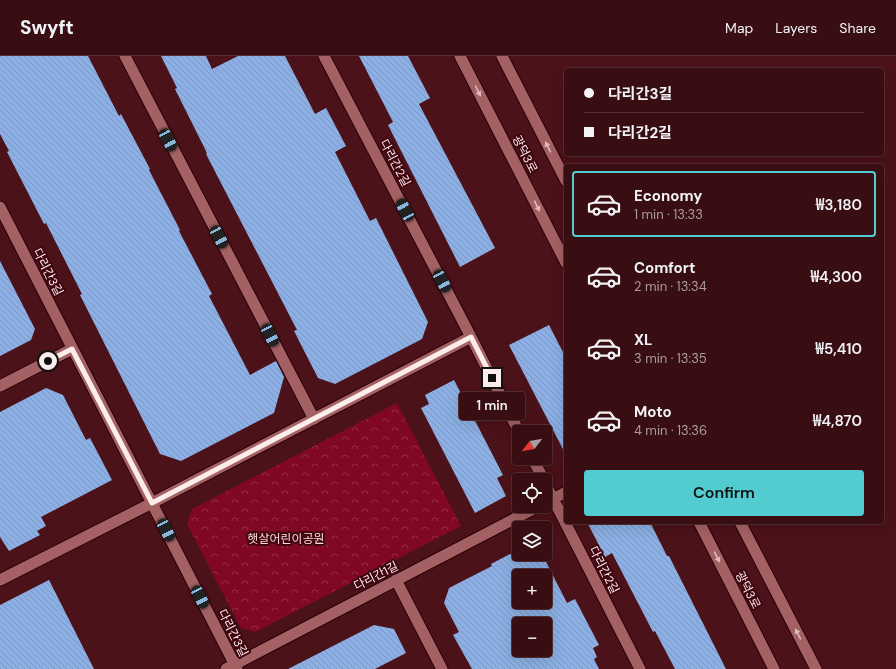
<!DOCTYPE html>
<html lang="en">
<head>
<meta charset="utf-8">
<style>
	:root { --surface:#390e13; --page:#40171c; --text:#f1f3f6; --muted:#ab9ca0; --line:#532e33; --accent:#52ccd0 }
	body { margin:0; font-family:"DM Sans","Noto Sans KR",sans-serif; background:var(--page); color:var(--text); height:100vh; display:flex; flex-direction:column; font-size:15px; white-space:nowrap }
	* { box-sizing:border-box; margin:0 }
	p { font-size:13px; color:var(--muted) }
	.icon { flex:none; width:22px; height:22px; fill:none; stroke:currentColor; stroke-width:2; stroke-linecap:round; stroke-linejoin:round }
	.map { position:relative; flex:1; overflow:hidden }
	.drawer { position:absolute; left:564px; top:108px; width:320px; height:360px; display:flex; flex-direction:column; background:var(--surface); border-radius:4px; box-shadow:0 4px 16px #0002,0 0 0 1px var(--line) }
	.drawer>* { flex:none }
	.top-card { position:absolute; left:564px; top:12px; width:320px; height:88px; border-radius:4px; box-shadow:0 4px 16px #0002,0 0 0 1px var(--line); display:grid; align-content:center; height:88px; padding:0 20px; background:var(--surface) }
	.needle { width:26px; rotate:239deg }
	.tools { position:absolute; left:512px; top:369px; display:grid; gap:8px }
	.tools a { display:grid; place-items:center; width:40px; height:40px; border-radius:4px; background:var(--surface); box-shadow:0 4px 16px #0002,0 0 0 1px var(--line); font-size:20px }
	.end { position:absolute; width:18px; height:18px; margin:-9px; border:5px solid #fcecec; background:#111; box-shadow:0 0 0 2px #111 }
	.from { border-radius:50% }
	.bubble { position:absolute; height:28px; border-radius:4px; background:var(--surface); box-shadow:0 4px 16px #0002,0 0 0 1px var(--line); font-size:13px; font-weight:600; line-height:28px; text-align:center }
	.car { position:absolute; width:12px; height:24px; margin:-12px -6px; border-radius:5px; box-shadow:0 0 3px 1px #0007; background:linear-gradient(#222 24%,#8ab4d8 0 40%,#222 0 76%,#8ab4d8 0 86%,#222 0) }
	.top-card b { display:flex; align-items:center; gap:14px; height:38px; font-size:15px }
	.top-card b+b { border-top:1px solid var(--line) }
	.top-card i { width:10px; height:10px; background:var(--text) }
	ul { padding:7px 0 0; list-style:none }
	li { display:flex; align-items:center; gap:12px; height:66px; margin:0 8px 6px; padding:0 12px; border:2px solid transparent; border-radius:4px }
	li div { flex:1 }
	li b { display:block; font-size:15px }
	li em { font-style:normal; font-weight:600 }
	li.active { border-color:var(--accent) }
	li>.icon { width:36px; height:36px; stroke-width:1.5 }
	.button { display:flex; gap:8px; margin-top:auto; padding:8px 20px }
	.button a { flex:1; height:46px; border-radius:4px; background:var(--accent); color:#111; font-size:16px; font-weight:600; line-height:46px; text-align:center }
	header { display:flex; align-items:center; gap:24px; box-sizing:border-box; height:56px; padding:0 20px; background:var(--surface); border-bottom:1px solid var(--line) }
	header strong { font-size:19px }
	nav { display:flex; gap:22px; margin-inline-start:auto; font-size:14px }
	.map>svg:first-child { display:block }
	.park { fill:url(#park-crowns) }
	.building { fill:url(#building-back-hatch); fill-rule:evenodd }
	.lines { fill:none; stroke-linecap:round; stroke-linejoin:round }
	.minor-casing { stroke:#2a0106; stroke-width:13 }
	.tertiary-casing { stroke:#2a0106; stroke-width:13 }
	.minor { stroke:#a46164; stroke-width:11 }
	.tertiary { stroke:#a46164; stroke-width:11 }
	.oneway { fill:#ddbbbc }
	.route { stroke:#fcecec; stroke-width:5 }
	.labels { text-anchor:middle; stroke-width:4; stroke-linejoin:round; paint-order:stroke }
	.street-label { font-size:12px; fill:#fcecec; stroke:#400610 }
	.park-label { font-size:12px; fill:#fedada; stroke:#400610 }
</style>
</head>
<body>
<header>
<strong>Swyft</strong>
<nav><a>Map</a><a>Layers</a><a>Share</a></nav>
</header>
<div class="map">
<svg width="896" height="613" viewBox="0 0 896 613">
	<defs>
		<pattern id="park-crowns" width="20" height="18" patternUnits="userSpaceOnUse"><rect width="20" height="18" fill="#810824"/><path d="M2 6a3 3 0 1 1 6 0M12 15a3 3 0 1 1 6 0" fill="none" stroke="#942c44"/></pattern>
		<pattern id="building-back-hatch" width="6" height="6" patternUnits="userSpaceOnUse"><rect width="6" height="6" fill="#8cb0e5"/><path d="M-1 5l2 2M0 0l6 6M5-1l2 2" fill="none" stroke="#7c96be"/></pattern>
	</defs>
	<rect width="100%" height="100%" fill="#4c1219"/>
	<!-- park -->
	<path class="park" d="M 397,347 L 461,470 L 255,576 L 241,572 L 187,468 L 192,453 Z"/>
	<!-- building -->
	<path class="building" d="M 0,0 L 88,0 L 119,60 L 121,58 L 150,113 L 149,114 L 180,174 L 179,175 L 212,238 L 209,240 L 250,319 L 276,305 L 284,321 L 274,357 L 181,405 L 160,398 L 80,239 L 82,238 L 46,167 L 44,168 L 7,96 L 9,95 L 0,78 Z
		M 161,0 L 206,0 L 212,13 L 238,0 L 285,0 L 315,58 L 326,52 L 346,90 L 335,96 L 370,165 L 376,162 L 428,266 L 422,283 L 335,328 L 318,322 L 294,275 L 297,274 L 206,98 L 207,97 L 175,33 L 177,32 Z
		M 359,0 L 408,0 L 430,42 L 419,48 L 495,192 L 460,211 L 388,69 L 393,66 Z
		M 0,205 L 35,273 L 31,284 L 0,300 Z
		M 549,269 L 566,302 L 566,399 L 509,289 Z
		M 454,324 L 503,419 L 497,422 L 506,440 L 475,457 L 421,352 L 429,348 L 425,339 Z
		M 46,332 L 63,339 L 86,384 L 90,382 L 112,424 L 41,461 L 46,470 L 37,475 L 40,479 L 9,495 L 0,481 L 0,356 Z
		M 587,466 L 650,466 L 667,500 L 669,500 L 726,613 L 675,613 L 655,575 L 653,576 L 612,497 L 605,501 Z
		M 510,498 L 542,498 L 567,547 L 575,543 L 599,589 L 593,592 L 597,601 L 594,603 L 599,613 L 472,613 L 453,579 L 459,576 L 444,547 L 449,532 L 492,510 L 491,508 ZM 519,520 L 545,520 L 545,546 L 519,546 ZM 519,568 L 545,568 L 545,594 L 519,594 Z
		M 49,524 L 94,613 L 0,613 L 0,549 Z
		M 374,569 L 394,573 L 406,597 L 375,613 L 288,613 Z"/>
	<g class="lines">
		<!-- minor casing -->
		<g class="minor-casing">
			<path id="minor" d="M 125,0 L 314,363
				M 324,0 L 471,281 L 519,376
				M 0,151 L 237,613
				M 0,330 L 72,293
				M 532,402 L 544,424
				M 545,427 L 640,613
				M 547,446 L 566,436
				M 0,524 L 152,447 L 471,281
				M 396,524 L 442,613
				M 226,613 L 539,450"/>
		</g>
		<!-- tertiary casing -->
		<g class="tertiary-casing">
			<path id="tertiary" d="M 460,0 L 566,207
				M 502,0 L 566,125
				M 699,466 L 774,613
				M 740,466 L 816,613"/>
		</g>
		<!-- minor -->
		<use href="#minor" class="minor"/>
		<!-- tertiary -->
		<use href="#tertiary" class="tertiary"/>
	</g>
	<!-- one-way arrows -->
	<defs><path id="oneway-solid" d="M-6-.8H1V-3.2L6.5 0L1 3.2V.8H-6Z"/></defs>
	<g class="oneway">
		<use href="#oneway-solid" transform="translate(478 35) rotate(63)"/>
		<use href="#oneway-solid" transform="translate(548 91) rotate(-117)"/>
		<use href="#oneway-solid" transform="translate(537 150) rotate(63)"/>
		<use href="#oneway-solid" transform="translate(717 501) rotate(63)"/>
		<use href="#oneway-solid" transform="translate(798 578) rotate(-117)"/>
	</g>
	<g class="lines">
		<!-- route -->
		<path class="route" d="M 48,305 L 72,293 L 152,447 L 471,281 L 492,322"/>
	</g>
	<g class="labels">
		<!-- street labels -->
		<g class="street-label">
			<text transform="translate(525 98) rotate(63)" y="4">광덕3로</text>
			<text transform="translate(395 107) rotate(62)" y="4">다리간2길</text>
			<text transform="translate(48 216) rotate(63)" y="4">다리간3길</text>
			<text transform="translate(604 514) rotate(63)" y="4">다리간2길</text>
			<text transform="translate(376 520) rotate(-27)" y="4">다리간1길</text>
			<text transform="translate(748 534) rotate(63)" y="4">광덕3로</text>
			<text transform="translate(233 577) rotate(63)" y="4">다리간3길</text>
		</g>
		<!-- park labels -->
		<g class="park-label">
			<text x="286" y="487">햇살어린이공원</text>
		</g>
	</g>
</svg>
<div class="tools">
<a><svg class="needle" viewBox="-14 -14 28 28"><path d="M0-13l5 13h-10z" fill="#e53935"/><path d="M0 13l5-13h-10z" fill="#ab9ca0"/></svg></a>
<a><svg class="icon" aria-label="locate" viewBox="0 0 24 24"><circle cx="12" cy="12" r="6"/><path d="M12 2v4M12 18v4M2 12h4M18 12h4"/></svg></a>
<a><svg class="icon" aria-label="layers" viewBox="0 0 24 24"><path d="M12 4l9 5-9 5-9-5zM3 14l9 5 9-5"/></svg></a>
<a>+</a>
<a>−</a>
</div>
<i class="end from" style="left:48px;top:305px"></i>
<i class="end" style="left:492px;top:322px"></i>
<div class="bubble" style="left:459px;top:336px;width:66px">1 min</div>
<i class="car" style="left:168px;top:84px;rotate:152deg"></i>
<i class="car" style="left:405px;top:154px;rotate:332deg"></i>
<i class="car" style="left:219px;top:181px;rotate:152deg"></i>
<i class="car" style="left:442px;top:225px;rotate:152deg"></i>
<i class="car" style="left:270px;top:279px;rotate:153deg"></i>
<i class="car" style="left:166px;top:474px;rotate:153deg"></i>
<i class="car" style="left:200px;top:541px;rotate:153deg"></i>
<div class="top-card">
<b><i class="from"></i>다리간3길</b>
<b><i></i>다리간2길</b>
</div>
<section class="drawer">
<ul>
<li class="active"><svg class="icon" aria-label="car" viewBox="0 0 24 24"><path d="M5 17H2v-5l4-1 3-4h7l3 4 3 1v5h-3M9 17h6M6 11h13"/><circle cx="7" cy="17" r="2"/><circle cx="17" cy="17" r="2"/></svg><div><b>Economy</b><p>1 min · 13:33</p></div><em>₩3,180</em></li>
<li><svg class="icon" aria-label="car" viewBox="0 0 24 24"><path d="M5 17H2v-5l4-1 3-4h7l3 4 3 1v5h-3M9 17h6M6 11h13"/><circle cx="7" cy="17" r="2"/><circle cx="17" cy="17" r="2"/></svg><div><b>Comfort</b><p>2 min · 13:34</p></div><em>₩4,300</em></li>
<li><svg class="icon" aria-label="car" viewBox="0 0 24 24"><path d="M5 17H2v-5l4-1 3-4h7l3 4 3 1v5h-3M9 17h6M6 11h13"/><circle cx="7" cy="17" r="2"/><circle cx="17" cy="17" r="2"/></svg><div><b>XL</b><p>3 min · 13:35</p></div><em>₩5,410</em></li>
<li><svg class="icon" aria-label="car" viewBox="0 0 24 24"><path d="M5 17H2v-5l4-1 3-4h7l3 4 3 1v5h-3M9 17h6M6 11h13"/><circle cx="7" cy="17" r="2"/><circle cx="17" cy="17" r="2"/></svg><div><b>Moto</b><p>4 min · 13:36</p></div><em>₩4,870</em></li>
</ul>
<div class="button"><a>Confirm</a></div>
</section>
</div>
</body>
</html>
